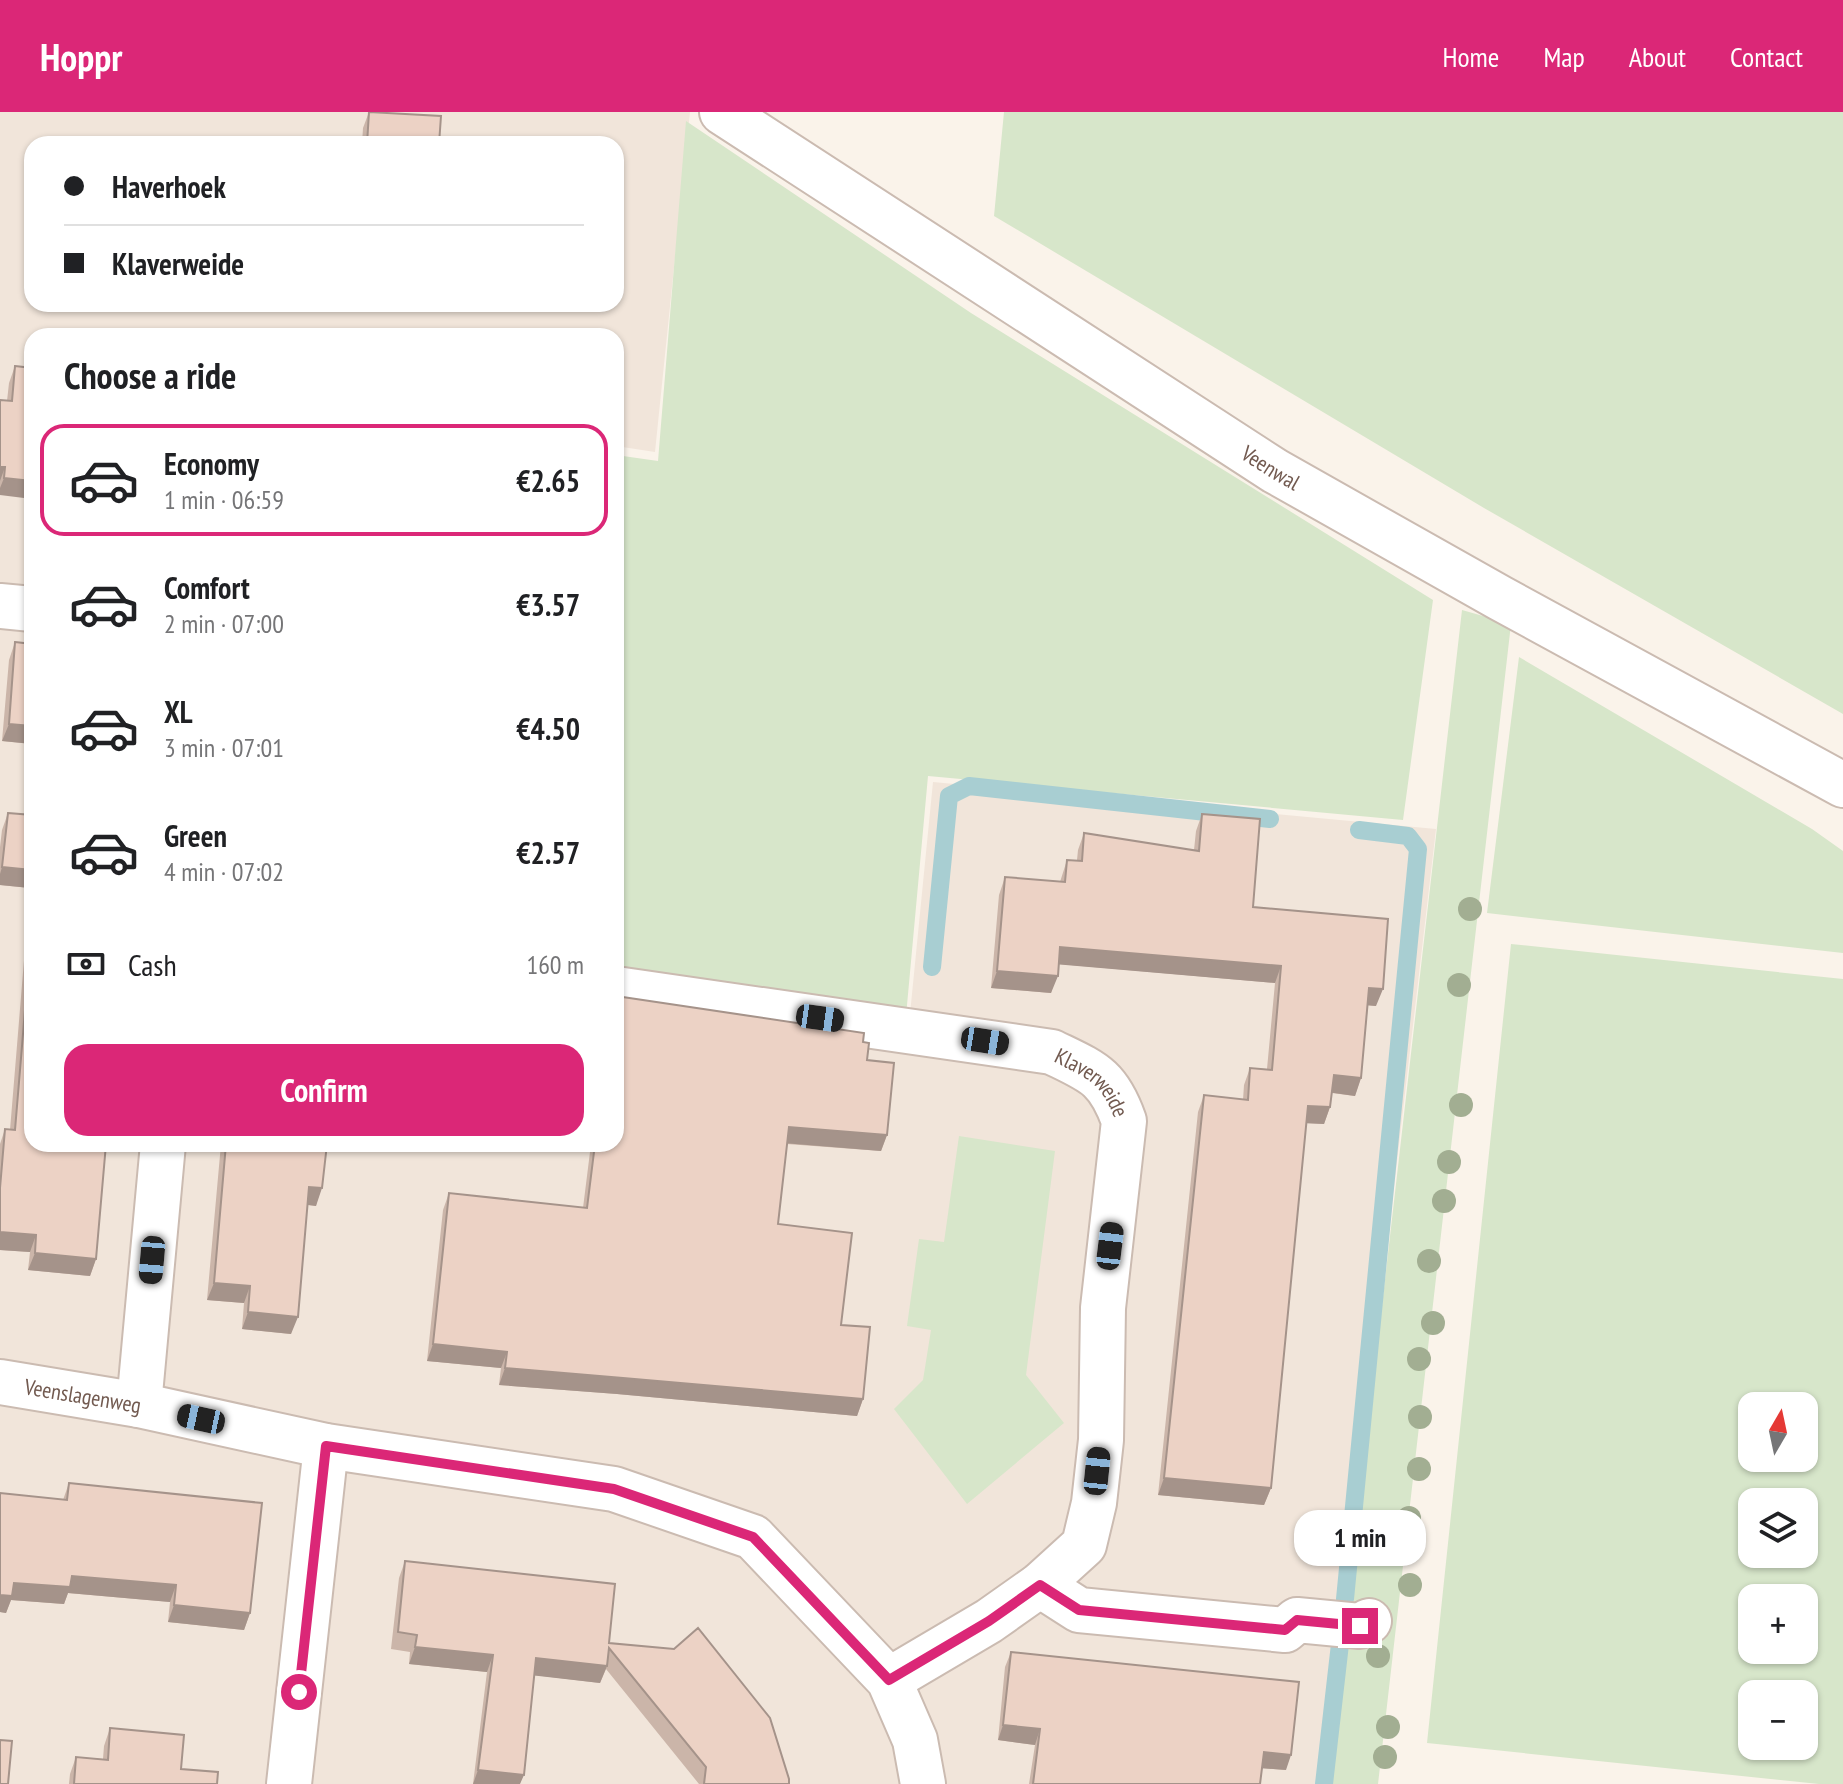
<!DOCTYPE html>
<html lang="en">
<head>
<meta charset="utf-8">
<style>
	:root { --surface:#fff; --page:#f2f2f2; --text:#202124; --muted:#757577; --line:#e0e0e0; --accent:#db2777 }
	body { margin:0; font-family:"PT Sans Narrow",sans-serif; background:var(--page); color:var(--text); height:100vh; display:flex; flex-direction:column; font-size:30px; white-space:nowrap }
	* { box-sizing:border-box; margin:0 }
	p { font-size:26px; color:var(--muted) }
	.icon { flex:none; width:44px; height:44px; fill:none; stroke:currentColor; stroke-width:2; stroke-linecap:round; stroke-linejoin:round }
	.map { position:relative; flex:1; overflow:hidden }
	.drawer { position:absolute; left:24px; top:216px; width:600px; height:824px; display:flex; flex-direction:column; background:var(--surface); border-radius:24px; box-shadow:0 2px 6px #0004 }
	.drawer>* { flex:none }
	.guide { position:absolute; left:24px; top:24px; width:600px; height:176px; border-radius:24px; box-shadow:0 2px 6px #0004; display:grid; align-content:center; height:176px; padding:0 40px; background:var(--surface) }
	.needle { width:52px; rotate:9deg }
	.tools { position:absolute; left:1738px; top:1280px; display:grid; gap:16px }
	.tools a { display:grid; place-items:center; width:80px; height:80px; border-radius:16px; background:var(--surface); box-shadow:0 2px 6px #0004; font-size:40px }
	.end { position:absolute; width:36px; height:36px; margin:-18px; border:10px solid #db2777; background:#fff; box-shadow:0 0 0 4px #fff }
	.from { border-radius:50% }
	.bubble { position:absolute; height:56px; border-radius:24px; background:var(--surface); box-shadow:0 2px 6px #0004; font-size:26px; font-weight:800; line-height:56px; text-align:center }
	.car { position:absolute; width:24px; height:48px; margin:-24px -12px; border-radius:10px; box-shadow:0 0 6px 2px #0007; background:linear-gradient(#222 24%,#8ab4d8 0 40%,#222 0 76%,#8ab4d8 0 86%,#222 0) }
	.guide b { display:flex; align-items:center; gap:28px; height:76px; font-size:30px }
	.guide b+b { border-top:2px solid var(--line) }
	.guide i { width:20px; height:20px; background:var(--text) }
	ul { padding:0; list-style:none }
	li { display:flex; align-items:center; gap:24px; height:112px; margin:0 16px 12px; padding:0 24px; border:4px solid transparent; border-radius:24px }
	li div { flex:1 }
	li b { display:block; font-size:30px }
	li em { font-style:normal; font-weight:800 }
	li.on { border-color:var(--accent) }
	li>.icon { width:72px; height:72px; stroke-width:1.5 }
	h2 { padding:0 40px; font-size:36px; line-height:96px }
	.pay { display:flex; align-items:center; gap:20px; height:88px; padding:0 40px; font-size:30px }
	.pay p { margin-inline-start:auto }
	.button { display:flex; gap:16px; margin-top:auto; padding:16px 40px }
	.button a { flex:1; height:92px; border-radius:24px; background:var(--accent); color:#fff; font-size:32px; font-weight:800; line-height:92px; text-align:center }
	header { display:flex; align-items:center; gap:48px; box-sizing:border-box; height:112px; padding:0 40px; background:var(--accent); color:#fff }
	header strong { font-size:38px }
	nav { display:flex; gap:44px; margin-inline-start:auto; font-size:28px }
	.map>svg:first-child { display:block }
	.residential { fill:#f1e5da; fill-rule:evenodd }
	.green { fill:#d7e6ca; fill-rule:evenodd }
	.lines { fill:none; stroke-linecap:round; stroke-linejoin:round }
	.stream { stroke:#a8ced2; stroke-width:18 }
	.minor-casing { stroke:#cbbbb1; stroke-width:48 }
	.minor { stroke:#fff; stroke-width:44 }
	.tree { fill:#a2ae92 }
	.wall { fill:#cbb5a9 }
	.shaded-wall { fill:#a5938a }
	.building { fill:#ecd2c5; stroke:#a5938a; stroke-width:2 }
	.route { stroke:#db2777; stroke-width:10 }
	.labels { text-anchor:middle; stroke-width:6; stroke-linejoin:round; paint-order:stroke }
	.street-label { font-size:22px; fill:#725a50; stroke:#fdf7f0 }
</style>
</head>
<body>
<header>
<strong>Hoppr</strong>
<nav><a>Home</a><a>Map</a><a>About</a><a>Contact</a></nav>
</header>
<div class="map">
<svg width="1843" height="1672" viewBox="0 0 1843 1672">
	<rect width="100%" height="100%" fill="#faf3ea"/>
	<!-- residential -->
	<path class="residential" d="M 0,0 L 690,0 L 655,340 L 616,334 L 616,224 L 32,224 L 32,1032 L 616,1032 L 910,902 L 933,670 L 1436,717 L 1324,1672 L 0,1672 ZM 32,32 L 616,32 L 616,192 L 32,192 Z"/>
	<!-- green -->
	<path class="green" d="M 1004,0 L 1843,0 L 1843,602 L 1484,396 L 994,104 Z
		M 686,9 L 971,201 L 1433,488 L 1403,708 L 928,664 L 906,904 L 616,868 L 616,343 L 658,349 Z
		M 1462,498 L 1511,512 L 1378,1672 L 1327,1672 Z
		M 1519,545 L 1812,717 L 1843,739 L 1843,841 L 1487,801 Z
		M 1511,832 L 1843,867 L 1843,1672 L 1819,1672 L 1427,1631 ZM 1804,1294 L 1804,1346 L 1752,1346 L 1752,1294 ZM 1804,1390 L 1804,1442 L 1752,1442 L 1752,1390 ZM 1804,1486 L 1804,1538 L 1752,1538 L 1752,1486 ZM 1804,1582 L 1804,1634 L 1752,1634 L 1752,1582 Z
		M 959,1024 L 1055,1039 L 1026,1263 L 1064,1311 L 967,1392 L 894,1297 L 923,1268 L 931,1218 L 907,1214 L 919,1127 L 944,1130 Z"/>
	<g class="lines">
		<!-- stream -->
		<path class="stream" d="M 932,855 L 949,684 L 969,674 L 1270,707
			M 1345,1487 L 1418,737 L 1408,724 L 1359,718
			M 1324,1672 L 1340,1532"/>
		<!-- minor casing -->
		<g class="minor-casing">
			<g id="minor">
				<path id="s1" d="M 722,0 L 1275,359 L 1500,486 L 1843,673"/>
				<path d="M 0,494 L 32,497"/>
				<path id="s2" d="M 616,877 L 1052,940 C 1093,960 1108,964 1124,1009 L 1103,1196 L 1101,1328 L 1094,1391 L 1084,1433 L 1040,1473 L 989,1509 L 889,1568"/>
				<path id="s3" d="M 0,1270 L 139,1293 L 326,1334 L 614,1377 L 753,1425 L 889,1568 L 915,1628 L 923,1672"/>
				<path d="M 139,1293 L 163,1032"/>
				<path d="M 1040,1473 L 1079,1498 L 1285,1518 L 1297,1508 L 1360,1514 L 1369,1509"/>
				<path d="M 289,1672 L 326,1334"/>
			</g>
		</g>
		<!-- minor -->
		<use href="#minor" class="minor"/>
	</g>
	<!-- trees -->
	<g class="tree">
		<circle cx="1470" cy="797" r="12"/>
		<circle cx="1459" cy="873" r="12"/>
		<circle cx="1461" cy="993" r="12"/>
		<circle cx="1449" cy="1050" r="12"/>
		<circle cx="1444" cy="1089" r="12"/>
		<circle cx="1429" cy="1149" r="12"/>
		<circle cx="1433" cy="1211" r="12"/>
		<circle cx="1419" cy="1247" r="12"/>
		<circle cx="1420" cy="1305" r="12"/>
		<circle cx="1419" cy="1357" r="12"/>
		<circle cx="1409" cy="1406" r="12"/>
		<circle cx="1410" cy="1473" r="12"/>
		<circle cx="1378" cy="1544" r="12"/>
		<circle cx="1388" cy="1615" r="12"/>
		<circle cx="1385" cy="1645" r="12"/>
	</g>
	<!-- wall -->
	<path class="wall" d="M 369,0 L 439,32 L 362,32 L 363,16 Z
		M 15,254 L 32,256 L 0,383 L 0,288 L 7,289 L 9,271 Z
		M 15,530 L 32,532 L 32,632 L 2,629 L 9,548 Z
		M 8,701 L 32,703 L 32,1032 L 96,1147 L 90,1164 L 28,1158 L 30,1140 L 0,1138 L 0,1032 L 5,1017 L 10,1018 L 30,776 L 0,773 L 0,735 L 2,718 Z
		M 1202,702 L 1253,795 L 1376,894 L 1368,893 L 1361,966 L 1355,984 L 1332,981 L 1330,995 L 1324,1012 L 1306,1011 L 1271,1376 L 1264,1393 L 1158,1383 L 1198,1000 L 1204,983 L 1243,988 L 1244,973 L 1250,956 L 1267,957 L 1275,871 L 1059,852 L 1051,881 L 991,876 L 999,783 L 1005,765 L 1060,770 L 1067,748 L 1077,748 L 1078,738 L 1084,721 L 1194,738 L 1196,719 Z
		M 863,930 L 887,1023 L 881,1039 L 787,1032 L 778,1112 L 841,1213 L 863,1287 L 857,1304 L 617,1282 L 499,1273 L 501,1256 L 427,1249 L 443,1098 L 449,1081 L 583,1096 L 591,1032 L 616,1032 Z
		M 221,1032 L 327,1032 L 316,1094 L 307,1093 L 291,1222 L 242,1217 L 244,1191 L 207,1188 Z
		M 69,1371 L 250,1501 L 244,1518 L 168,1510 L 170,1490 L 68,1481 L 64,1492 L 11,1488 L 6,1501 L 0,1500 L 0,1381 L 63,1388 Z
		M 405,1449 L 609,1531 L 789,1672 L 699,1672 L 606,1557 L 600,1571 L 534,1563 L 520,1672 L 473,1672 L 487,1560 L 409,1552 L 410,1540 L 391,1537 L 399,1466 Z
		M 1011,1540 L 1286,1658 L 1262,1656 L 1260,1672 L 1029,1672 L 1035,1633 L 998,1628 L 1005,1555 Z
		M 110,1616 L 181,1657 L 217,1672 L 69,1672 L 70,1662 L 76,1645 L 103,1647 L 104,1634 Z"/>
	<!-- shaded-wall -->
	<path class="shaded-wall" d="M 0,355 L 5,355 L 0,369 Z
		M 4,366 L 32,369 L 32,387 L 0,383 L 0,376 Z
		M 9,612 L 32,614 L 32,632 L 2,629 Z
		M 2,755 L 32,758 L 32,771 L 30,776 L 0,773 L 0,762 Z
		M 1060,835 L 1281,854 L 1275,871 L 1054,852 Z
		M 997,859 L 1058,864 L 1051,881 L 991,876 Z
		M 1369,876 L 1383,877 L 1376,894 L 1363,893 Z
		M 1334,963 L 1361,966 L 1355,984 L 1327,980 Z
		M 1308,994 L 1330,995 L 1324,1012 L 1302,1011 Z
		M 789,1015 L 887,1023 L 881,1039 L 783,1031 Z
		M 309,1075 L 322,1076 L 316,1094 L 302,1092 Z
		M 0,1120 L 36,1123 L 30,1140 L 0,1138 Z
		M 35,1141 L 96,1147 L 90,1164 L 28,1158 Z
		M 214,1171 L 250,1174 L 244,1191 L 207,1188 Z
		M 248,1200 L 298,1205 L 291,1222 L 242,1217 Z
		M 433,1232 L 507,1240 L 501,1256 L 427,1249 Z
		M 505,1256 L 623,1266 L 863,1287 L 857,1304 L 617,1282 L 499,1273 Z
		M 1164,1366 L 1271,1376 L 1264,1393 L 1158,1383 Z
		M 72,1464 L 176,1473 L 170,1490 L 68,1481 L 64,1492 L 11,1488 L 6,1501 L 0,1500 L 0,1483 L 14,1471 Z
		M 174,1493 L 250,1501 L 244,1518 L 168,1510 Z
		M 415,1535 L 493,1543 L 487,1560 L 409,1552 Z
		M 536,1546 L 607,1554 L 600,1571 L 530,1563 Z
		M 1003,1613 L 1040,1617 L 1035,1633 L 998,1628 Z
		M 1264,1640 L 1291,1643 L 1286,1658 L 1258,1656 Z
		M 478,1658 L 524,1663 L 520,1672 L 473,1672 Z"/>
	<!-- building -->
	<path class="building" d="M 369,0 L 441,4 L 439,32 L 367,32 Z
		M 15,254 L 32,256 L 32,369 L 4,366 L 5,355 L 0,355 L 0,288 L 12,289 Z
		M 15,530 L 32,532 L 32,614 L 9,612 Z
		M 8,701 L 32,703 L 32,758 L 2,755 Z
		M 1202,702 L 1260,707 L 1253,795 L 1388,807 L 1383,877 L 1369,876 L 1361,966 L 1334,963 L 1330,995 L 1308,994 L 1271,1376 L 1164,1366 L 1204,983 L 1248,988 L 1250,956 L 1272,958 L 1281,854 L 1060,835 L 1058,864 L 997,859 L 1005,765 L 1065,770 L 1067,748 L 1082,749 L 1084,721 L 1199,739 Z
		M 32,814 L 32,1032 L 106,1032 L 96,1147 L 35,1141 L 36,1123 L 0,1120 L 0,1076 L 5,1017 L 15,1018 Z
		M 616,884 L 864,921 L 863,930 L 869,931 L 867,948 L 894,951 L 887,1023 L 789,1015 L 778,1112 L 852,1121 L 841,1213 L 870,1215 L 863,1287 L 623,1266 L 505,1256 L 507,1240 L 433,1232 L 449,1081 L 587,1096 L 595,1032 L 616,1032 Z
		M 226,1032 L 327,1032 L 322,1076 L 309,1075 L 298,1205 L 248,1200 L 250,1174 L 214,1171 Z
		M 69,1371 L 262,1391 L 250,1501 L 174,1493 L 176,1473 L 72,1464 L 70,1475 L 14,1471 L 12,1484 L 0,1483 L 0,1381 L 67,1388 Z
		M 405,1449 L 615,1472 L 609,1531 L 674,1537 L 698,1516 L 770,1606 L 789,1667 L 789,1672 L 704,1672 L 706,1655 L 609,1536 L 607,1554 L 536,1546 L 524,1663 L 478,1658 L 493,1543 L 415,1535 L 417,1523 L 398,1520 Z
		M 1011,1540 L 1299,1570 L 1291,1643 L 1264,1640 L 1260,1672 L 1033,1672 L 1040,1617 L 1003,1613 Z
		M 110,1616 L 184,1623 L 181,1657 L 218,1660 L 217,1672 L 74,1672 L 76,1645 L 108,1648 Z
		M 0,1628 L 12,1629 L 8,1672 L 0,1672 Z"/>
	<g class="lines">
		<!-- route -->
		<path class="route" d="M 299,1580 L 326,1334 L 614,1377 L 753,1425 L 889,1568 L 989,1509 L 1040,1473 L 1079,1498 L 1285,1518 L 1297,1508 L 1360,1514"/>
	</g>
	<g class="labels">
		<!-- street labels -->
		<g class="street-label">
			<text dy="8" stroke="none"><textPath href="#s1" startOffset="654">Veenwal</textPath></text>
			<text dy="8" stroke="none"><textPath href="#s2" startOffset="492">Klaverweide</textPath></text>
			<text dy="8" stroke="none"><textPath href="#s3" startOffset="84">Veenslagenweg</textPath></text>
		</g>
	</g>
</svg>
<div class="tools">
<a><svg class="needle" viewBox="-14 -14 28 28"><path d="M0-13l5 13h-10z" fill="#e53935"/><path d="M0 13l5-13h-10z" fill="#757577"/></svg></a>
<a><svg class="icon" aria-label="layers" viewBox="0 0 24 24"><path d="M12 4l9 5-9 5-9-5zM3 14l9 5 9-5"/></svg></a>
<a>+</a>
<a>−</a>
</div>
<i class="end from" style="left:299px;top:1580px"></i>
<i class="end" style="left:1360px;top:1514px"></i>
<div class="bubble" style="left:1294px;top:1398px;width:132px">1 min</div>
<i class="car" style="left:820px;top:906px;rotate:98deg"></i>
<i class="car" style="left:985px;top:929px;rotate:99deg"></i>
<i class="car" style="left:1110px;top:1134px;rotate:7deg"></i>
<i class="car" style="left:152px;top:1148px;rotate:185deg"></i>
<i class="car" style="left:201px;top:1307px;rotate:282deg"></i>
<i class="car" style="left:1097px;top:1359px;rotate:6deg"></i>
<div class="guide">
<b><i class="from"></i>Haverhoek</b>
<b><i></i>Klaverweide</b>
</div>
<section class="drawer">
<h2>Choose a ride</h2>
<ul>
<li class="on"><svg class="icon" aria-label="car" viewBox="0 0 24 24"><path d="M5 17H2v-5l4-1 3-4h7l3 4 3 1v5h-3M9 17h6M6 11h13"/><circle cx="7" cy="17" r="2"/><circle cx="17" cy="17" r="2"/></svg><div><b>Economy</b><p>1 min · 06:59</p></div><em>€2.65</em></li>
<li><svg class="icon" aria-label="car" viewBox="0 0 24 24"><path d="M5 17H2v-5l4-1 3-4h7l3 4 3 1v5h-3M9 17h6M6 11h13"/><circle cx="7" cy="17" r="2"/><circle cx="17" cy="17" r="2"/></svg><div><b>Comfort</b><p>2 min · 07:00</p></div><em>€3.57</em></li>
<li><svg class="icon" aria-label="car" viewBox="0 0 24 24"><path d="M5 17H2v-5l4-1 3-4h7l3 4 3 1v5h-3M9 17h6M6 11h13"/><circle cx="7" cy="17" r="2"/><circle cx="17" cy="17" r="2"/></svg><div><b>XL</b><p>3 min · 07:01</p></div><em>€4.50</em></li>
<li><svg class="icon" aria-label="car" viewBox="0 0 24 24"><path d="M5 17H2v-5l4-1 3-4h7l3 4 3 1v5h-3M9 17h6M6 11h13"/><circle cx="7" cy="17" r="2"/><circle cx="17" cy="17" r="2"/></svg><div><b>Green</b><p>4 min · 07:02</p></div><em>€2.57</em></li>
</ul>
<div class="pay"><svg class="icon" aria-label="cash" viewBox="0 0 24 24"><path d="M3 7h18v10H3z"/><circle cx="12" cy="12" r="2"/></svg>Cash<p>160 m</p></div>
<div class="button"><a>Confirm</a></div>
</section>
</div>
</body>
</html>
